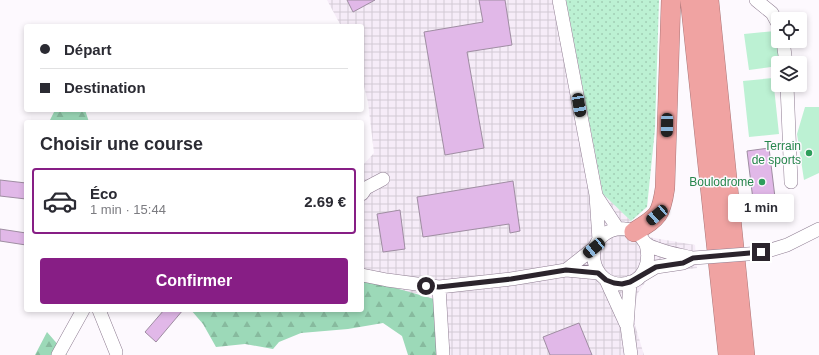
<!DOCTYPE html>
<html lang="fr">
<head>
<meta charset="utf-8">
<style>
	:root { --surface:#fff; --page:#f7f7f7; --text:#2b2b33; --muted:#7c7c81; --line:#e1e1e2; --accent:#871e85 }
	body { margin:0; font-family:Helvetica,sans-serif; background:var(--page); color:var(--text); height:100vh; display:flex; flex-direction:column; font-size:15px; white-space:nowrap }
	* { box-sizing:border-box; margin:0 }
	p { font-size:13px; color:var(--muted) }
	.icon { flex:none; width:22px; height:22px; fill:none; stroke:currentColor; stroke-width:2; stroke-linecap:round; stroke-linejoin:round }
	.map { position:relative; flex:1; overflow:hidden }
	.panel { position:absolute; left:24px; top:120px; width:340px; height:192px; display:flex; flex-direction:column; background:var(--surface); border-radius:4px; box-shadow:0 2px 6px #0003 }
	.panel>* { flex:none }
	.guide { position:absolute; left:24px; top:24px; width:340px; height:88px; border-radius:4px; box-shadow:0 2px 6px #0003; display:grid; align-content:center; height:88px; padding:0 16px; background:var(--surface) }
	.buttons { position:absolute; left:771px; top:12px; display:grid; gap:8px }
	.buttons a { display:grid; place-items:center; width:36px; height:36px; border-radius:4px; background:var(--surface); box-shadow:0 2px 6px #0003; font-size:20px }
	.end { position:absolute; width:18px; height:18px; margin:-9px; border:5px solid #2b242c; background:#fff; box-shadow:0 0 0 2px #fff }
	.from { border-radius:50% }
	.bubble { position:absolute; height:28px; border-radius:4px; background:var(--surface); box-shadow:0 2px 6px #0003; font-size:13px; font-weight:700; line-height:28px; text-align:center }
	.car { position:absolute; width:12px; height:24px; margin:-12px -6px; border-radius:5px; box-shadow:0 0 3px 1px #0007; background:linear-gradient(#222 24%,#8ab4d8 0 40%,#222 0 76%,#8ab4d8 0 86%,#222 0) }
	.guide b { display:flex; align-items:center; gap:14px; height:38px; font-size:15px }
	.guide b+b { border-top:1px solid var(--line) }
	.guide i { width:10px; height:10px; background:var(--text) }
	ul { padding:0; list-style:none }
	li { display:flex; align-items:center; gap:12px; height:66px; margin:0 8px 6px; padding:0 8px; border:2px solid var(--line); border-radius:4px }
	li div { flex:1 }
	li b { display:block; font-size:15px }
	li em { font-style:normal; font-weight:700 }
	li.current { border-color:var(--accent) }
	li>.icon { width:36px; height:36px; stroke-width:1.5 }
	h2 { padding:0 16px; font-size:18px; line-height:48px }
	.primary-button { display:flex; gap:8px; margin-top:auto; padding:8px 16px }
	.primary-button a { flex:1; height:46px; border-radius:4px; background:var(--accent); color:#fff; font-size:16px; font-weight:700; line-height:46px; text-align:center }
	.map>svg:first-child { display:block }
	.industrial { fill:url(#industrial-grid) }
	.grass { fill:url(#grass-dots) }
	.forest { fill:url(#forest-firs) }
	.pitch { fill:#bcf1d3 }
	.building { fill:#e1b8e8; stroke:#9f8da2 }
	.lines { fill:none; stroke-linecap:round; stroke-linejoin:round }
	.minor-casing { stroke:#8f7d92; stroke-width:14 }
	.highway-casing { stroke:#ab7779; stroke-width:20 }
	.minor { stroke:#fff; stroke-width:13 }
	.highway { stroke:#f0a3a2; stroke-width:19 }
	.minor-bridge-casing { stroke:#8f7d92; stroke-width:14; stroke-linecap:butt }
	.minor-bridge { stroke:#fff; stroke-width:13 }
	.route { stroke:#2b242c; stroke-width:5 }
	.leisure-dot { fill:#2e9e5b; stroke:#fdf9fe; stroke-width:1.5 }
	.labels { text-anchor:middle; stroke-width:3; stroke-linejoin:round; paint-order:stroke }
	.leisure-label { font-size:12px; fill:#27864d; stroke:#fdf9fe; text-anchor:end }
</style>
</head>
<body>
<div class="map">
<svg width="819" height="355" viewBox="0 0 819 355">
	<defs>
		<pattern id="industrial-grid" width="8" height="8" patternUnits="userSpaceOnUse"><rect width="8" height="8" fill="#f6ecf8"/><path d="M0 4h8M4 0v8" fill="none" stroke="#d3cad5"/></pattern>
		<pattern id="grass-dots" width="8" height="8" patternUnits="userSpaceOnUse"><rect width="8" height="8" fill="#bcf1d3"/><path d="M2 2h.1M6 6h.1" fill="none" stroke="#a2ceb5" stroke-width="1.8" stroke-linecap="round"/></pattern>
		<pattern id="forest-firs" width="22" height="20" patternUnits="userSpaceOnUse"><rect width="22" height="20" fill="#9cd9b8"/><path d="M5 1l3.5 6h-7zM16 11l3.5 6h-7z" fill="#87ba9e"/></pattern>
	</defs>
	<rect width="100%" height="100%" fill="#fdf9fe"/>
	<!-- industrial -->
	<path class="industrial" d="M 327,0 L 566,0 L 603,194 L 648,237 L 695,245 L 697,268 L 657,273 L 646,281 L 638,293 L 634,307 L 635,325 L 644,355 L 437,355 L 362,281 L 362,166 L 374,153 L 368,102 L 362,79 L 362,26 L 341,26 Z"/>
	<!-- grass -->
	<path class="grass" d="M 566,0 L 659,0 L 655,129 L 647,207 L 631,221 L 603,194 Z"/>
	<!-- forest -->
	<path class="forest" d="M 55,110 L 85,110 L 89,122 L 49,122 Z
		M 362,281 L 392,287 L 434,299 L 437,355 L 408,355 L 402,336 L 383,323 L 348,329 L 301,333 L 279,342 L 273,349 L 245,344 L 216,347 L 203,324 L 191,310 L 362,310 Z
		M 47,332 L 67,355 L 35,355 Z"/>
	<!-- pitch -->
	<path class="pitch" d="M 775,31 L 780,63 L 778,63 L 778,66 L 749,70 L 744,34 Z
		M 773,78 L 779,134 L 749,137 L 743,81 Z
		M 805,107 L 819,107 L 819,173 L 804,180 L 797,134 Z"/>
	<!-- building -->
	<path class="building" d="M 347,0 L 375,0 L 353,12 Z
		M 479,0 L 505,0 L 512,45 L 467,52 L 484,148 L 445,155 L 424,32 L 483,22 Z
		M 769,148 L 777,214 L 755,216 L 747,151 Z
		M 0,180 L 26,183 L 26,199 L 0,196 Z
		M 513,181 L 520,231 L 510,233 L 509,224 L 423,237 L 417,197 Z
		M 400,210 L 405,249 L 383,252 L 377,214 Z
		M 0,229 L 26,233 L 26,245 L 0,241 Z
		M 164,310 L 183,310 L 156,342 L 145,332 Z
		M 579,323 L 592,355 L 550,355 L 543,337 Z"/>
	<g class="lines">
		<!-- minor casing -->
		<g class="minor-casing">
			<path id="minor" d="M 559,0 L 596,195 L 599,240
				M 756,0 L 772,13 L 778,24
				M 783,41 L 786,63
				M 787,85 L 791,182
				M 362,194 L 366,188 L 383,179
				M 597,197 L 618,229
				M 646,244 C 651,263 644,283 622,284 C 595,285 583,249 605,234 C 615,226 632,227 641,237 C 643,239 644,243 647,244 C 649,246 652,247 655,248 C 667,253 680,255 693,258
				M 761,253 L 787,245 L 819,229
				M 566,270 L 594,248
				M 362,275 L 387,280 L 439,287 L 511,279 L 566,270 L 598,273
				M 641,276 L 656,267 L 683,263 L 693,258
				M 606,280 L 626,324
				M 630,282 L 627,326 L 631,355
				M 439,287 L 443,355
				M 99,310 L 116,352
				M 58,355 L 83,310"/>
		</g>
		<!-- highway casing -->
		<g class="highway-casing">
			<path id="highway" d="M 690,0 L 728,355
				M 709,0 L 745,355
				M 634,232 C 658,217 661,216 665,188 L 671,0"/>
		</g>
		<!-- minor -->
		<use href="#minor" class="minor"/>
		<!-- highway -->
		<use href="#highway" class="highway"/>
		<!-- minor-bridge casing -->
		<g class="minor-bridge-casing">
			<path id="minor-bridge" d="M 693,258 L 761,253"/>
		</g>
		<!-- minor-bridge -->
		<use href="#minor-bridge" class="minor-bridge"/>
	</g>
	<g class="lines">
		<!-- route -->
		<path class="route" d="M 426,286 L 439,287 L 511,279 L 566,270 L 598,273 L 606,280 L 614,283 L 622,284 L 630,282 L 656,267 L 683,263 L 693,258 L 761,252"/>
	</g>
	<!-- markers -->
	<g class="leisure-dot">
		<circle cx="809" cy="153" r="4"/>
		<circle cx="762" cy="182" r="4"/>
	</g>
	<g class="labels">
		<!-- leisure labels -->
		<g class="leisure-label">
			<text x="801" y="150">Terrain<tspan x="801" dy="14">de sports</tspan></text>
			<text x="754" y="186">Boulodrome</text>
		</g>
	</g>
</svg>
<div class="buttons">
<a><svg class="icon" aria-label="locate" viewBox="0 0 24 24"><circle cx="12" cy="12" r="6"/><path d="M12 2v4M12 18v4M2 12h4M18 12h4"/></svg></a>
<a><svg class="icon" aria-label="layers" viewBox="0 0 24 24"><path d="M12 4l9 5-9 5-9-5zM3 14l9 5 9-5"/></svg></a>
</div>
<i class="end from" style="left:426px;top:286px"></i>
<i class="end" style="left:761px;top:252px"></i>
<div class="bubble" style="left:728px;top:194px;width:66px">1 min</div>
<i class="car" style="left:579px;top:105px;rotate:170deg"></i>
<i class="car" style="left:667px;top:125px;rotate:181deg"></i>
<i class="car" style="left:657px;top:215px;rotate:229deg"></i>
<i class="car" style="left:594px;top:248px;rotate:231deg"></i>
<div class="guide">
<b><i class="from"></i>Départ</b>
<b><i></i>Destination</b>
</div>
<section class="panel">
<h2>Choisir une course</h2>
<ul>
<li class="current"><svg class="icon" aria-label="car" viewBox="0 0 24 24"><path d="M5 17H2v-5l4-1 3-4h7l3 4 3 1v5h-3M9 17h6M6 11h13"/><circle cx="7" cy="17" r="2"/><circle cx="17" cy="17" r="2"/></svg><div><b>Éco</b><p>1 min · 15:44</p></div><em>2.69 €</em></li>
</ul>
<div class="primary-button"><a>Confirmer</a></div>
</section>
</div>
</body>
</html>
